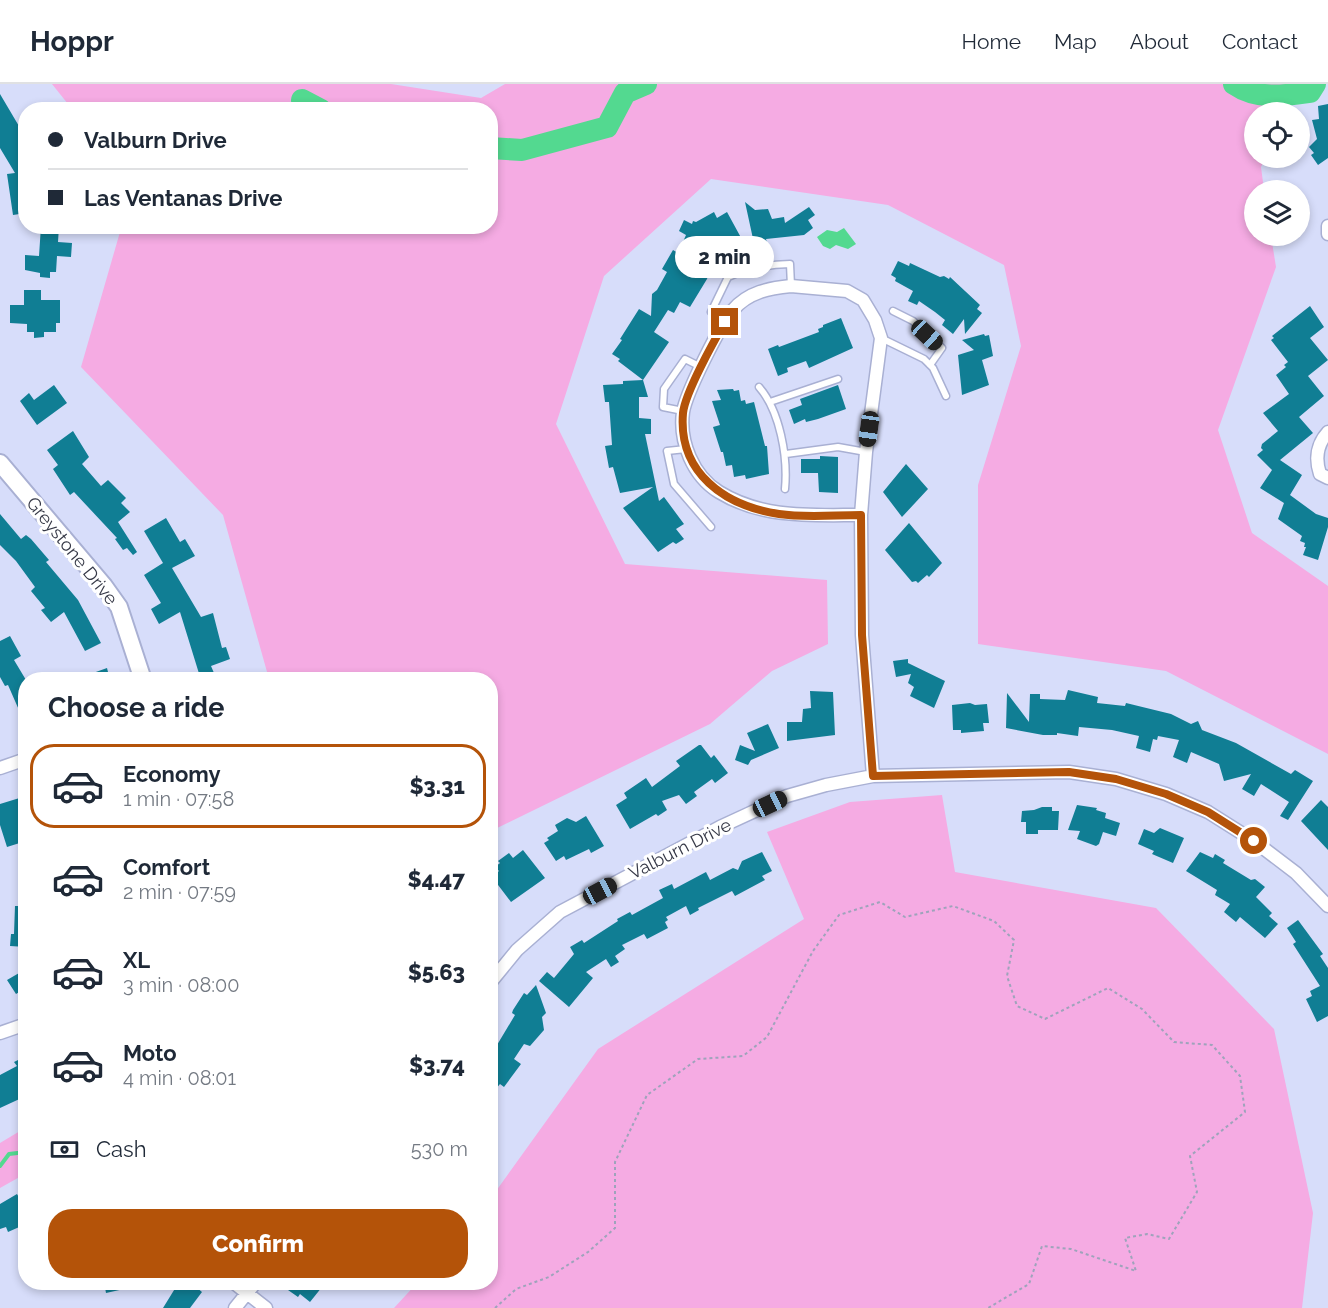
<!DOCTYPE html>
<html lang="en">
<head>
<meta charset="utf-8">
<style>
	:root { --surface:#fff; --page:#f6f6f7; --text:#1f2937; --muted:#747a83; --line:#e0e1e3; --accent:#b45309 }
	body { margin:0; font-family:Raleway,sans-serif; background:var(--page); color:var(--text); height:100vh; display:flex; flex-direction:column; font-size:22px; white-space:nowrap }
	* { box-sizing:border-box; margin:0 }
	p { font-size:20px; color:var(--muted) }
	.icon { flex:none; width:33px; height:33px; fill:none; stroke:currentColor; stroke-width:2; stroke-linecap:round; stroke-linejoin:round }
	.map { position:relative; flex:1; overflow:hidden }
	.details { position:absolute; left:18px; top:588px; width:480px; height:618px; display:flex; flex-direction:column; background:var(--surface); border-radius:24px; box-shadow:0 3px 9px #0003 }
	.details>* { flex:none }
	.hud { position:absolute; left:18px; top:18px; width:480px; height:132px; border-radius:24px; box-shadow:0 3px 9px #0003; display:grid; align-content:center; height:132px; padding:0 30px; background:var(--surface) }
	.tools { position:absolute; left:1244px; top:18px; display:grid; gap:12px }
	.tools a { display:grid; place-items:center; width:66px; height:66px; border-radius:50%; background:var(--surface); box-shadow:0 3px 9px #0003; font-size:30px }
	.end { position:absolute; width:27px; height:27px; margin:-14px; border:8px solid #b45309; background:#fff; box-shadow:0 0 0 3px #fff }
	.from { border-radius:50% }
	.bubble { position:absolute; height:42px; border-radius:21px; background:var(--surface); box-shadow:0 3px 9px #0003; font-size:20px; font-weight:800; line-height:42px; text-align:center }
	.car { position:absolute; width:18px; height:36px; margin:-18px -9px; border-radius:8px; box-shadow:0 0 4px 2px #0007; background:linear-gradient(#222 24%,#8ab4d8 0 40%,#222 0 76%,#8ab4d8 0 86%,#222 0) }
	.hud b { display:flex; align-items:center; gap:21px; height:57px; font-size:22px }
	.hud b+b { border-top:2px solid var(--line) }
	.hud i { width:15px; height:15px; background:var(--text) }
	ul { padding:0; list-style:none }
	li { display:flex; align-items:center; gap:18px; height:84px; margin:0 12px 9px; padding:0 18px; border:3px solid transparent; border-radius:24px }
	li div { flex:1 }
	li b { display:block; font-size:22px }
	li em { font-style:normal; font-weight:800 }
	li.active { border-color:var(--accent) }
	li>.icon { width:54px; height:54px; stroke-width:1.5 }
	h2 { padding:0 30px; font-size:27px; line-height:72px }
	.pay { display:flex; align-items:center; gap:15px; height:66px; padding:0 30px; font-size:22px }
	.pay p { margin-inline-start:auto }
	.primary-button { display:flex; gap:12px; margin-top:auto; padding:12px 30px }
	.primary-button a { flex:1; height:69px; border-radius:24px; background:var(--accent); color:#fff; font-size:24px; font-weight:800; line-height:69px; text-align:center }
	header { display:flex; align-items:center; gap:36px; box-sizing:border-box; height:84px; padding:0 30px; background:var(--surface); border-bottom:2px solid var(--line) }
	header strong { font-size:28px }
	nav { display:flex; gap:33px; margin-inline-start:auto; font-size:21px }
	.map>svg:first-child { display:block }
	.green { fill:#f5abe3 }
	.water { fill:#53d990 }
	.lines { fill:none; stroke-linecap:round; stroke-linejoin:round }
	.stream { stroke:#53d990; stroke-width:4 }
	.river { stroke:#53d990; stroke-width:22 }
	.building { fill:#107e94 }
	.lane-casing { stroke:#a9b0d3; stroke-width:9 }
	.street-casing { stroke:#a9b0d3; stroke-width:15 }
	.secondary-casing { stroke:#a9b0d3; stroke-width:20 }
	.path { stroke:#9ea3bb; stroke-width:2; stroke-dasharray:3 3; stroke-linecap:butt }
	.lane { stroke:#fff; stroke-width:6 }
	.street { stroke:#fff; stroke-width:12 }
	.secondary { stroke:#fff; stroke-width:16 }
	.route { stroke:#b45309; stroke-width:8 }
	.labels { text-anchor:middle; stroke-width:6; stroke-linejoin:round; paint-order:stroke }
	.street-label { font-size:18px; fill:#353846; stroke:#fff }
</style>
</head>
<body>
<header>
<strong>Hoppr</strong>
<nav><a>Home</a><a>Map</a><a>About</a><a>Contact</a></nav>
</header>
<div class="map">
<svg width="1328" height="1224" viewBox="0 0 1328 1224">
	<rect width="100%" height="100%" fill="#d7ddfa"/>
	<!-- green -->
	<path class="green" d="M 52,0 L 391,0 L 481,14 L 505,0 L 1298,0 L 1285,28 L 1254,28 L 1254,74 L 1265,74 L 1261,83 L 1264,106 L 1254,106 L 1254,152 L 1271,152 L 1276,183 L 1218,346 L 1252,449 L 1328,502 L 1328,670 L 1166,587 L 978,560 L 978,401 L 1021,262 L 1004,181 L 888,121 L 711,95 L 604,192 L 556,340 L 625,480 L 827,496 L 828,560 L 772,587 L 710,640 L 491,747 L 490,596 L 269,595 L 223,431 L 81,283 L 120,148 L 118,143 L 490,142 L 490,26 L 72,25 Z
		M 942,711 L 955,788 L 1156,824 L 1274,945 L 1313,1129 L 1302,1224 L 394,1224 L 417,1199 L 490,1198 L 491,1114 L 598,965 L 804,835 L 767,748 L 850,718 Z
		M 25,1044 L 25,1090 L 0,1104 L 0,1059 Z"/>
	<!-- water -->
	<path class="water" d="M 844,144 L 856,160 L 848,165 L 836,161 L 830,165 L 823,162 L 817,153 L 827,146 L 837,148 Z"/>
	<g class="lines">
		<!-- stream -->
		<path class="stream" d="M 0,1082 L 9,1070 L 26,1068"/>
		<!-- river -->
		<path class="river" d="M 1234,0 C 1257,16 1284,12 1310,8 L 1315,0
			M 302,16 L 321,26
			M 490,64 L 522,66 L 607,43 L 625,9 L 646,0"/>
	</g>
	<!-- building -->
	<path class="building" d="M 0,10 L 26,54 L 26,129 L 13,131 L 7,90 L 15,89 L 0,64 Z
		M 1328,20 L 1328,74 L 1318,81 L 1311,71 L 1314,69 L 1309,63 L 1317,55 L 1312,36 L 1319,35 L 1318,22 Z
		M 745,118 L 755,126 L 768,125 L 772,135 L 784,133 L 785,139 L 809,123 L 815,131 L 808,136 L 813,144 L 804,151 L 766,155 L 768,163 L 755,164 Z
		M 714,128 L 717,134 L 727,128 L 745,161 L 713,178 L 707,195 L 690,223 L 680,218 L 674,229 L 668,226 L 654,248 L 669,258 L 643,296 L 648,313 L 639,313 L 639,334 L 651,335 L 651,350 L 645,350 L 659,417 L 664,413 L 684,440 L 676,445 L 684,455 L 676,460 L 673,458 L 658,468 L 623,424 L 653,403 L 620,409 L 613,383 L 609,384 L 605,362 L 612,361 L 609,318 L 605,318 L 603,301 L 623,300 L 623,297 L 643,296 L 618,277 L 620,275 L 612,270 L 622,256 L 620,255 L 639,225 L 651,232 L 652,210 L 657,206 L 667,188 L 662,185 L 673,166 L 678,169 L 686,151 L 679,147 L 684,136 L 692,140 L 693,137 L 696,138 Z
		M 41,142 L 59,142 L 58,158 L 72,159 L 71,173 L 57,172 L 56,188 L 50,188 L 50,194 L 40,193 L 40,189 L 25,186 L 25,171 L 39,172 Z
		M 898,177 L 909,182 L 910,179 L 940,193 L 944,192 L 949,195 L 950,193 L 980,221 L 977,225 L 982,229 L 965,250 L 964,235 L 953,250 L 942,241 L 945,236 L 935,228 L 919,217 L 917,221 L 908,217 L 913,207 L 895,197 L 896,194 L 891,191 Z
		M 24,206 L 41,206 L 41,216 L 60,216 L 60,239 L 56,239 L 56,248 L 44,248 L 44,253 L 34,254 L 34,248 L 27,248 L 27,240 L 10,239 L 10,221 L 24,221 Z
		M 1310,222 L 1324,243 L 1310,254 L 1328,276 L 1308,292 L 1324,312 L 1299,333 L 1313,349 L 1280,376 L 1302,391 L 1290,411 L 1316,430 L 1328,434 L 1328,443 L 1318,476 L 1303,471 L 1306,463 L 1304,463 L 1305,459 L 1300,457 L 1302,452 L 1278,435 L 1284,419 L 1260,404 L 1272,386 L 1257,371 L 1263,366 L 1261,364 L 1262,360 L 1278,347 L 1263,329 L 1289,310 L 1276,291 L 1286,283 L 1284,281 L 1288,278 L 1271,256 L 1274,254 L 1272,252 Z
		M 841,234 L 853,264 L 809,284 L 806,277 L 787,284 L 788,288 L 778,292 L 768,265 L 778,261 L 779,263 L 819,248 L 818,245 L 823,243 L 823,241 Z
		M 984,250 L 985,252 L 989,251 L 993,272 L 982,276 L 989,301 L 962,311 L 958,271 L 974,266 L 962,256 Z
		M 54,301 L 67,319 L 37,341 L 20,317 L 29,309 L 34,316 Z
		M 838,301 L 846,325 L 818,335 L 806,338 L 805,335 L 794,340 L 789,326 L 802,321 L 800,315 Z
		M 733,305 L 734,307 L 739,306 L 741,317 L 745,316 L 746,320 L 754,318 L 765,362 L 767,362 L 769,390 L 746,395 L 745,391 L 734,393 L 732,381 L 726,382 L 723,368 L 721,368 L 713,343 L 720,341 L 712,317 L 721,316 L 717,306 Z
		M 73,347 L 89,373 L 82,380 L 101,402 L 108,396 L 126,414 L 121,419 L 130,428 L 118,438 L 137,468 L 133,471 L 127,464 L 123,466 L 115,455 L 117,454 L 74,408 L 70,411 L 53,385 L 58,381 L 47,366 Z
		M 820,372 L 838,373 L 838,409 L 819,408 L 818,389 L 801,389 L 801,375 L 820,375 Z
		M 906,380 L 928,405 L 902,433 L 883,408 Z
		M 0,430 L 21,455 L 26,451 L 31,455 L 49,476 L 46,478 L 78,516 L 101,559 L 85,567 L 64,528 L 51,538 L 41,526 L 45,524 L 31,507 L 35,503 L 16,477 L 0,461 Z
		M 166,434 L 180,458 L 185,455 L 195,472 L 172,484 L 201,533 L 213,529 L 222,564 L 226,563 L 230,575 L 211,582 L 217,596 L 201,596 L 180,528 L 159,540 L 151,525 L 161,519 L 144,491 L 163,479 L 144,447 Z
		M 909,439 L 942,479 L 929,493 L 927,491 L 918,499 L 916,497 L 912,498 L 885,466 Z
		M 10,552 L 21,572 L 14,576 L 26,596 L 26,642 L 8,601 L 5,602 L 0,593 L 0,557 Z
		M 908,575 L 908,579 L 945,597 L 934,624 L 910,612 L 914,603 L 908,599 L 911,590 L 896,593 L 893,577 Z
		M 107,584 L 110,596 L 79,596 L 79,594 Z
		M 1068,606 L 1098,613 L 1097,619 L 1125,622 L 1126,619 L 1171,630 L 1191,640 L 1198,637 L 1202,646 L 1236,659 L 1291,690 L 1295,686 L 1313,697 L 1288,736 L 1280,732 L 1289,718 L 1261,700 L 1254,712 L 1242,705 L 1251,690 L 1224,697 L 1219,680 L 1191,668 L 1187,679 L 1173,673 L 1179,656 L 1158,652 L 1157,656 L 1153,655 L 1150,668 L 1136,664 L 1139,652 L 1112,646 L 1079,643 L 1078,652 L 1057,649 L 1057,651 L 1043,651 L 1006,644 L 1007,609 L 1029,638 L 1030,610 L 1040,610 L 1040,615 L 1065,616 Z
		M 810,607 L 833,608 L 835,651 L 787,657 L 787,638 L 802,638 L 803,625 L 811,624 Z
		M 970,619 L 975,621 L 987,620 L 989,639 L 983,639 L 984,647 L 961,649 L 961,646 L 953,646 L 952,621 Z
		M 768,640 L 779,664 L 751,676 L 748,681 L 735,676 L 740,661 L 755,667 L 747,649 Z
		M 699,661 L 701,661 L 711,674 L 714,671 L 728,689 L 715,699 L 712,695 L 694,708 L 697,712 L 686,720 L 679,711 L 662,717 L 667,726 L 658,732 L 656,730 L 630,745 L 616,721 L 627,714 L 624,709 L 646,694 L 652,703 L 680,682 L 676,677 Z
		M 26,712 L 26,757 L 7,763 L 0,741 L 0,720 Z
		M 1321,716 L 1328,723 L 1328,766 L 1301,737 Z
		M 1077,721 L 1097,724 L 1096,726 L 1106,729 L 1105,734 L 1120,739 L 1116,752 L 1103,748 L 1099,760 L 1096,762 L 1077,755 L 1080,747 L 1068,746 Z
		M 1042,723 L 1052,723 L 1052,727 L 1059,727 L 1058,746 L 1038,746 L 1038,750 L 1026,750 L 1026,738 L 1021,738 L 1022,727 L 1034,726 Z
		M 586,732 L 604,762 L 591,769 L 589,765 L 566,776 L 564,772 L 556,777 L 544,759 L 549,756 L 547,754 L 558,747 L 555,741 L 567,734 L 576,738 Z
		M 1160,744 L 1184,754 L 1173,779 L 1152,770 L 1154,767 L 1138,760 L 1144,745 L 1154,749 Z
		M 523,766 L 545,794 L 511,818 L 492,793 L 499,787 L 495,783 L 500,779 L 498,777 L 509,769 L 513,774 Z
		M 762,768 L 772,787 L 762,792 L 765,796 L 735,812 L 732,807 L 698,824 L 699,826 L 690,831 L 686,822 L 666,833 L 668,836 L 665,838 L 668,844 L 647,855 L 644,850 L 622,861 L 625,865 L 615,872 L 619,878 L 611,883 L 606,875 L 586,888 L 593,894 L 569,923 L 539,897 L 547,888 L 554,894 L 574,870 L 570,863 L 582,856 L 584,859 L 618,837 L 617,835 L 630,828 L 632,831 L 663,814 L 659,806 L 672,800 L 674,805 L 706,788 L 710,796 L 733,784 L 738,786 L 742,777 Z
		M 1200,768 L 1213,774 L 1215,770 L 1225,776 L 1223,779 L 1251,796 L 1255,795 L 1265,803 L 1256,813 L 1272,829 L 1269,832 L 1278,840 L 1265,854 L 1240,833 L 1236,838 L 1224,828 L 1230,820 L 1215,811 L 1217,806 L 1186,787 Z
		M 15,822 L 26,822 L 26,863 L 10,862 L 11,850 L 14,850 Z
		M 1298,836 L 1323,870 L 1320,872 L 1328,884 L 1328,932 L 1317,938 L 1306,915 L 1312,912 L 1310,907 L 1320,902 L 1293,860 L 1296,858 L 1287,844 Z
		M 26,885 L 26,904 L 16,910 L 7,896 Z
		M 536,901 L 546,929 L 542,933 L 544,946 L 530,962 L 524,960 L 514,975 L 521,980 L 504,1003 L 500,1000 L 490,1012 L 490,956 L 497,961 L 515,931 L 512,929 L 513,926 L 524,909 L 527,911 Z
		M 26,972 L 26,1012 L 0,1024 L 0,991 L 17,982 L 14,978 Z
		M 17,1110 L 21,1117 L 26,1114 L 26,1140 L 8,1148 L 6,1143 L 0,1145 L 0,1120 Z
		M 104,1198 L 133,1198 L 133,1203 L 106,1209 Z
		M 179,1198 L 190,1198 L 202,1208 L 190,1224 L 163,1224 Z
		M 294,1198 L 326,1198 L 310,1218 L 300,1210 L 298,1213 L 288,1206 Z"/>
	<g class="lines">
		<!-- lane casing -->
		<g class="lane-casing">
			<path id="lane" d="M 893,227 L 913,237 L 942,264 L 930,281
				M 725,238 L 711,228 L 728,193 C 749,184 767,180 790,180 L 791,202
				M 881,254 L 924,275 L 933,284 L 946,312
				M 759,303 C 780,327 788,373 785,405
				M 770,318 L 838,295
				M 683,327 L 663,323 L 664,305 L 685,275 L 701,283
				M 686,365 L 667,367 L 674,400 L 711,443
				M 786,370 L 838,363 L 866,368"/>
		</g>
		<!-- street casing -->
		<g class="street-casing">
			<path id="street" d="M 1328,142 L 1328,150
				M 791,202 L 847,207 L 863,216 L 875,236 L 881,254 L 866,368 L 861,431 C 811,431 763,435 719,408 C 693,392 679,358 683,328 C 686,309 720,241 733,226 C 748,208 770,204 791,202 Z
				M 1328,348 C 1317,360 1315,375 1320,390 L 1328,394
				M 861,431 L 862,551 L 873,692
				M 0,684 L 26,675
				M 490,899 L 517,866 L 560,828 L 720,743 L 787,712 L 826,701 L 873,692 L 1069,688 L 1116,695 L 1166,710 L 1208,728 L 1254,757 L 1296,789 L 1328,822
				M 0,949 L 26,940
				M 233,1198 L 266,1224
				M 235,1224 L 256,1198"/>
		</g>
		<!-- secondary casing -->
		<g class="secondary-casing">
			<path id="secondary" d="M 0,379 L 104,502 L 119,523 L 143,596"/>
		</g>
		<!-- path -->
		<path class="path" d="M 495,1224 L 516,1205 L 549,1193 L 588,1168 L 615,1144 L 615,1078 L 647,1011 L 698,975 L 743,972 L 767,953 L 813,867 L 839,831 L 880,818 L 905,833 L 953,822 L 994,837 L 1014,856 L 1007,892 L 1017,922 L 1045,935 L 1108,904 L 1142,925 L 1174,958 L 1212,961 L 1240,992 L 1245,1028 L 1190,1072 L 1197,1108 L 1169,1155 L 1147,1150 L 1125,1154 L 1136,1187 L 1071,1165 L 1042,1162 L 1029,1200 L 988,1224"/>
		<!-- lane -->
		<use href="#lane" class="lane"/>
		<!-- street -->
		<use href="#street" class="street"/>
		<!-- secondary -->
		<use href="#secondary" class="secondary"/>
	</g>
	<g class="lines">
		<!-- route -->
		<path class="route" d="M 725,238 C 714,257 685,309 683,329 C 678,389 725,422 779,430 C 805,434 834,431 861,431 L 862,551 L 873,692 L 1069,688 L 1116,695 L 1166,710 L 1208,728 L 1254,757"/>
	</g>
	<g class="labels">
		<!-- street labels -->
		<g class="street-label">
			<text transform="translate(72 467) rotate(51)" y="6">Greystone Drive</text>
			<text transform="translate(680 765) rotate(-27)" y="6">Valburn Drive</text>
		</g>
	</g>
</svg>
<div class="tools">
<a><svg class="icon" aria-label="locate" viewBox="0 0 24 24"><circle cx="12" cy="12" r="6"/><path d="M12 2v4M12 18v4M2 12h4M18 12h4"/></svg></a>
<a><svg class="icon" aria-label="layers" viewBox="0 0 24 24"><path d="M12 4l9 5-9 5-9-5zM3 14l9 5 9-5"/></svg></a>
</div>
<i class="end from" style="left:1254px;top:757px"></i>
<i class="end" style="left:725px;top:238px"></i>
<div class="bubble" style="left:675px;top:152px;width:99px">2 min</div>
<i class="car" style="left:927px;top:251px;rotate:133deg"></i>
<i class="car" style="left:869px;top:345px;rotate:188deg"></i>
<i class="car" style="left:770px;top:720px;rotate:65deg"></i>
<i class="car" style="left:600px;top:807px;rotate:62deg"></i>
<div class="hud">
<b><i class="from"></i>Valburn Drive</b>
<b><i></i>Las Ventanas Drive</b>
</div>
<section class="details">
<h2>Choose a ride</h2>
<ul>
<li class="active"><svg class="icon" aria-label="car" viewBox="0 0 24 24"><path d="M5 17H2v-5l4-1 3-4h7l3 4 3 1v5h-3M9 17h6M6 11h13"/><circle cx="7" cy="17" r="2"/><circle cx="17" cy="17" r="2"/></svg><div><b>Economy</b><p>1 min · 07:58</p></div><em>$3.31</em></li>
<li><svg class="icon" aria-label="car" viewBox="0 0 24 24"><path d="M5 17H2v-5l4-1 3-4h7l3 4 3 1v5h-3M9 17h6M6 11h13"/><circle cx="7" cy="17" r="2"/><circle cx="17" cy="17" r="2"/></svg><div><b>Comfort</b><p>2 min · 07:59</p></div><em>$4.47</em></li>
<li><svg class="icon" aria-label="car" viewBox="0 0 24 24"><path d="M5 17H2v-5l4-1 3-4h7l3 4 3 1v5h-3M9 17h6M6 11h13"/><circle cx="7" cy="17" r="2"/><circle cx="17" cy="17" r="2"/></svg><div><b>XL</b><p>3 min · 08:00</p></div><em>$5.63</em></li>
<li><svg class="icon" aria-label="car" viewBox="0 0 24 24"><path d="M5 17H2v-5l4-1 3-4h7l3 4 3 1v5h-3M9 17h6M6 11h13"/><circle cx="7" cy="17" r="2"/><circle cx="17" cy="17" r="2"/></svg><div><b>Moto</b><p>4 min · 08:01</p></div><em>$3.74</em></li>
</ul>
<div class="pay"><svg class="icon" aria-label="cash" viewBox="0 0 24 24"><path d="M3 7h18v10H3z"/><circle cx="12" cy="12" r="2"/></svg>Cash<p>530 m</p></div>
<div class="primary-button"><a>Confirm</a></div>
</section>
</div>
</body>
</html>
